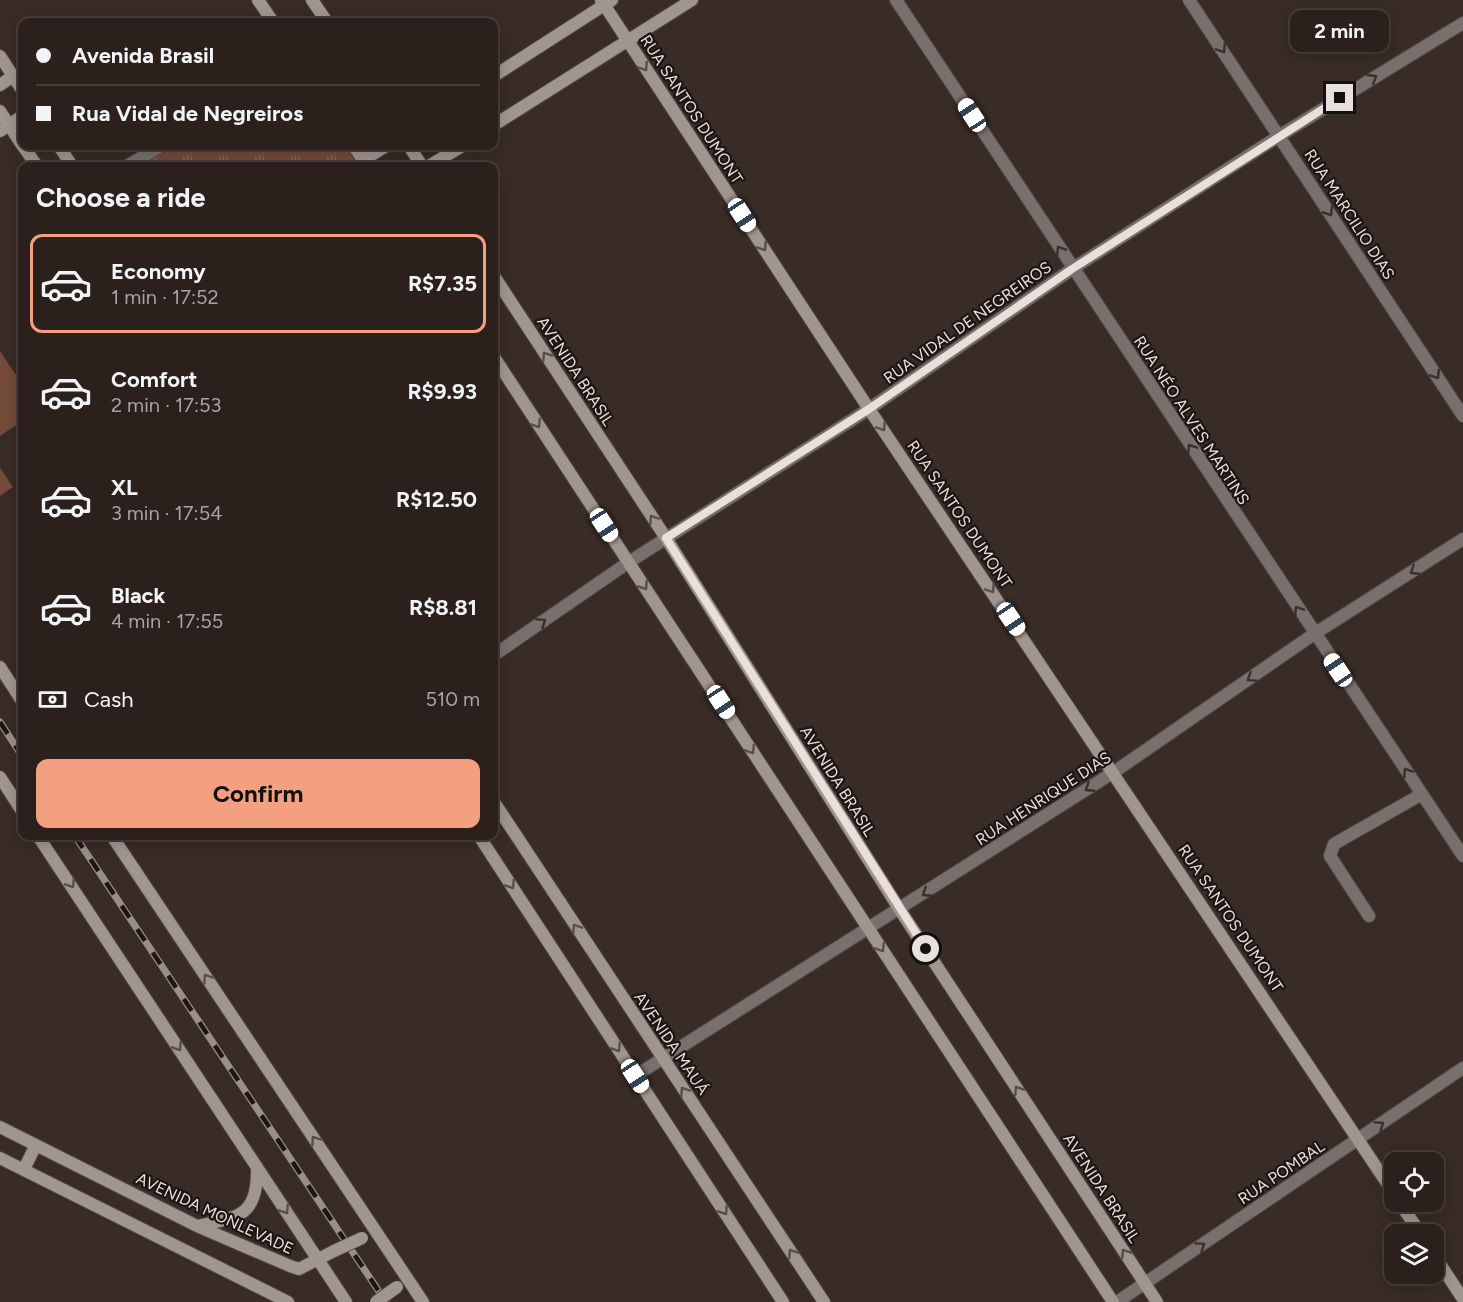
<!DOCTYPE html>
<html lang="en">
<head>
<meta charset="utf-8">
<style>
	:root { --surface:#2b201c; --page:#332825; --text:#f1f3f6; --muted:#a6a3a3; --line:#473e3b; --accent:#f2a07f }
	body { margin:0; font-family:Figtree,sans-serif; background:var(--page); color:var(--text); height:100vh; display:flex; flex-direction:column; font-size:22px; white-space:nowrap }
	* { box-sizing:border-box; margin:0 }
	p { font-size:20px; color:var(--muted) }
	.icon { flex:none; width:33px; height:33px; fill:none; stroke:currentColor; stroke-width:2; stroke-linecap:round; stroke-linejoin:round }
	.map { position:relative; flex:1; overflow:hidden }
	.panel { position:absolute; left:18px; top:162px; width:480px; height:678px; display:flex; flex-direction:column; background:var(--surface); border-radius:12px; box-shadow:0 3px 15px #0003,0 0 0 2px var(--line) }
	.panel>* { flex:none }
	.top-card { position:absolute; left:18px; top:18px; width:480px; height:132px; border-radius:12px; box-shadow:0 3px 15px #0003,0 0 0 2px var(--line); display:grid; align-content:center; height:132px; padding:0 18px; background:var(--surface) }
	.controls { position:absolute; left:1384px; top:1152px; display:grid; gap:12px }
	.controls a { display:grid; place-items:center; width:60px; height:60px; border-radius:12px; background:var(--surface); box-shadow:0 3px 15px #0003,0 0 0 2px var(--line); font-size:30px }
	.end { position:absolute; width:27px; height:27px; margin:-14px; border:8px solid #e9dfdb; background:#111; box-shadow:0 0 0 3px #111 }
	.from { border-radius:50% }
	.bubble { position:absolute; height:42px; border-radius:12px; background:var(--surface); box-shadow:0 3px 15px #0003,0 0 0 2px var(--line); font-size:20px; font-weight:700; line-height:42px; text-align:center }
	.car { position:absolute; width:18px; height:36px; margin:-18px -9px; border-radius:8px; box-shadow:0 0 4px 2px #0007; background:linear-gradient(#fff 24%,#345 0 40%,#fff 0 76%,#345 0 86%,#fff 0) }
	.top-card b { display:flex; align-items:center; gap:21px; height:57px; font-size:22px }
	.top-card b+b { border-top:2px solid var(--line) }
	.top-card i { width:15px; height:15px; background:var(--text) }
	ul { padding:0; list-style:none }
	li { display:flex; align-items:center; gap:18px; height:99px; margin:0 12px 9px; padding:0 6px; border:3px solid transparent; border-radius:12px }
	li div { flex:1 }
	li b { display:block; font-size:22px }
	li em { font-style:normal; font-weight:700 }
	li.active { border-color:var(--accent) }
	li>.icon { width:54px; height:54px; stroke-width:1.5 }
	h2 { padding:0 18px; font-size:27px; line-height:72px }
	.pay { display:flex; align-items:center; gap:15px; height:66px; padding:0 18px; font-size:22px }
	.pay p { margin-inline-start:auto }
	.action { display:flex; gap:12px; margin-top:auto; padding:12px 18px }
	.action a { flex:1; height:69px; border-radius:12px; background:var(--accent); color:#111; font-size:24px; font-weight:700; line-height:69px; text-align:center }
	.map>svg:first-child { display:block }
	.green { fill:#744b3b }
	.park { fill:url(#park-tufts) }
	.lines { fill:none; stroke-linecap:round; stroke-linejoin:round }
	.street-casing { stroke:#554842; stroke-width:14 }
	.secondary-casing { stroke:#554842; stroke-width:14 }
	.street { stroke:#78706d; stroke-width:12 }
	.secondary { stroke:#a19590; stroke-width:12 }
	.rail-casing { stroke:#9a8e8a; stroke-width:7 }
	.rail { stroke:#1c1513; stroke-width:4.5; stroke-dasharray:14; stroke-linecap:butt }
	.secondary-bridge-casing { stroke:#554842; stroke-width:14; stroke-linecap:butt }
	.secondary-bridge { stroke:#a19590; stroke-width:12 }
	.oneway { stroke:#38302e }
	.oneway2 { stroke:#584f4b }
	.route { stroke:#e9dfdb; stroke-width:8 }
	.labels { text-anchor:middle; stroke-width:4.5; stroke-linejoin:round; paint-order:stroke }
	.street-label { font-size:16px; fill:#e9dfdb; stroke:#1c1513 }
</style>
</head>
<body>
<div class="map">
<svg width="1463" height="1302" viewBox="0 0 1463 1302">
	<defs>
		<pattern id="park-tufts" width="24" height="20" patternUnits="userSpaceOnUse" patternTransform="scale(1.5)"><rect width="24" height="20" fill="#744b3b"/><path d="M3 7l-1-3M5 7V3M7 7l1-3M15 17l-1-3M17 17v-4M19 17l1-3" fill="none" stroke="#886457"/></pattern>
	</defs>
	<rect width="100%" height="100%" fill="#392b25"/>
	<!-- green -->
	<path class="green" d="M 0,351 L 22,384 L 22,421 L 0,436 Z
		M 0,468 L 13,487 L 0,496 Z"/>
	<!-- park -->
	<path class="park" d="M 161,146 L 354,146 L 368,166 L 127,166 Z"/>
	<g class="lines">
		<!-- street casing -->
		<g class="street-casing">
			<path id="street" d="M 896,0 L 1463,856
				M 1189,0 L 1463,416
				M 127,166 L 161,146
				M 494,655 L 629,562 L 869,409 L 1072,269 L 1279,136 L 1463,23
				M 1369,916 L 1330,856 L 1334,844 L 1422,794
				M 635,1076 L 1114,772 L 1314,634 L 1463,539
				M 1117,1302 L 1463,1068"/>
		</g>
		<!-- secondary casing -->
		<g class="secondary-casing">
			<path id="secondary" d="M 258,0 L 273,22
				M 312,0 L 327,22
				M 601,0 L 869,409 L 1395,1195
				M 0,56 L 22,90
				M 494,76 L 612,0
				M 0,85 L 13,76
				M 0,111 L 22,145
				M 494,125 L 692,0
				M 0,131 L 22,116
				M 23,146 L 37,166
				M 59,146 L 72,166
				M 354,146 L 366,165
				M 409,146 L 422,166
				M 363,160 L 386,146
				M 429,166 L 462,146
				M 494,276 L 666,538 L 900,910 L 1157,1302
				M 494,357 L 1113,1302
				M 0,667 L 22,701
				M 0,777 L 22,811
				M 494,802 L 824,1302
				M 38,836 L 346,1302
				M 112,836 L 423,1302
				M 479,836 L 783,1302
				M 0,1127 L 197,1226 L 290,1266 L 299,1269 L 334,1251
				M 0,1158 L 288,1302
				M 24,1169 L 36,1145
				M 1399,1202 L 1421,1234
				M 197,1226 C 238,1217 258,1217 257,1168
				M 1434,1255 L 1463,1299"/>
		</g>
		<!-- street -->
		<use href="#street" class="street"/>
		<!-- secondary -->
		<use href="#secondary" class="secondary"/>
		<!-- rail casing -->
		<g class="rail-casing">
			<path id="rail" d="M 0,722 L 22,756
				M 75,836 L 386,1302"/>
		</g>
		<!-- rail -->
		<use href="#rail" class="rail"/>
		<!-- secondary-bridge casing -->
		<g class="secondary-bridge-casing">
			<path id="secondary-bridge" d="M 334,1251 L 362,1238
				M 376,1302 L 397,1287"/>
		</g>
		<!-- secondary-bridge -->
		<use href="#secondary-bridge" class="secondary-bridge"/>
	</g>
	<!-- one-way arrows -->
	<defs><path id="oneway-chevron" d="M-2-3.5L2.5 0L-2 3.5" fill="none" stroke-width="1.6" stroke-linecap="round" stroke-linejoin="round" transform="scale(1.5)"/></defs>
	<g class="oneway">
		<use href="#oneway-chevron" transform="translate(1222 49) rotate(57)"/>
		<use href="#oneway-chevron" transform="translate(1373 78) rotate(-31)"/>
		<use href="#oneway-chevron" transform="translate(1329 212) rotate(57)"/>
		<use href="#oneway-chevron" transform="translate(1060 250) rotate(-123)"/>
		<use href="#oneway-chevron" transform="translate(1436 375) rotate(57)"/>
		<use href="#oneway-chevron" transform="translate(1191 448) rotate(-123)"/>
		<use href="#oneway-chevron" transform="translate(1414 571) rotate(147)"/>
		<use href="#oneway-chevron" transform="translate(1298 610) rotate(-123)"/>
		<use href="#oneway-chevron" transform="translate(542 622) rotate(-34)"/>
		<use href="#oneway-chevron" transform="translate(1251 678) rotate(146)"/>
		<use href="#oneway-chevron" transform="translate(1407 772) rotate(-124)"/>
		<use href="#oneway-chevron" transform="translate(1089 788) rotate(147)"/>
		<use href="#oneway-chevron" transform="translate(926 893) rotate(147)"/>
		<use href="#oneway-chevron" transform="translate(1380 1125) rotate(-34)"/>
		<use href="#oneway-chevron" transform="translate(1201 1246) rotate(-34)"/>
	</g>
	<g class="oneway2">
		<use href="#oneway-chevron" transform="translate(644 67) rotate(57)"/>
		<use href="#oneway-chevron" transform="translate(763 247) rotate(57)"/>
		<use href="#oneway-chevron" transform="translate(546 356) rotate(-123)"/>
		<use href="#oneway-chevron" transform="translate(537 424) rotate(57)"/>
		<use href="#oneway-chevron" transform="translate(882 427) rotate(56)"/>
		<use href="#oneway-chevron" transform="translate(653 519) rotate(-123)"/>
		<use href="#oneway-chevron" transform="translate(644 586) rotate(57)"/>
		<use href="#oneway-chevron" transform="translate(991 589) rotate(56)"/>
		<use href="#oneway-chevron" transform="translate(751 750) rotate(57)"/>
		<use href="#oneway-chevron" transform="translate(71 884) rotate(57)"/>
		<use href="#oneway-chevron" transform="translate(511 885) rotate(57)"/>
		<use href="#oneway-chevron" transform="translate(576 928) rotate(-123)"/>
		<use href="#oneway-chevron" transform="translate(881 948) rotate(57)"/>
		<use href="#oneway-chevron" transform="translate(207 978) rotate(-124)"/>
		<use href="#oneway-chevron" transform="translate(178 1047) rotate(57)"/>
		<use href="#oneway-chevron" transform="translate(617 1048) rotate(57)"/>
		<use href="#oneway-chevron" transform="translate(1018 1090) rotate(-123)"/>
		<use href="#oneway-chevron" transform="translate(684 1091) rotate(-124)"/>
		<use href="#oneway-chevron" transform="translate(315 1140) rotate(-124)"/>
		<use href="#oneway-chevron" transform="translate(285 1210) rotate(57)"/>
		<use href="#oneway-chevron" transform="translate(724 1211) rotate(57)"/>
		<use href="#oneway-chevron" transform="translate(792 1253) rotate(-123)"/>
		<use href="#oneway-chevron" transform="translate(1125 1253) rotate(-123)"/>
	</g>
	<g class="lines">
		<!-- route -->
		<path class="route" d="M 926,949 L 666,538 L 869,409 L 1072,269 L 1340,98"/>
	</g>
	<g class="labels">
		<!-- street labels -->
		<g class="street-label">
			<text transform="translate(692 109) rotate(57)" y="6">RUA SANTOS DUMONT</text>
			<text transform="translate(1350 214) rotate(57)" y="6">RUA MARCILIO DIAS</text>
			<text transform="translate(967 322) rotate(-35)" y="6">RUA VIDAL DE NEGREIROS</text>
			<text transform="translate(576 371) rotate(57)" y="6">AVENIDA BRASIL</text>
			<text transform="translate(1192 420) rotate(57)" y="6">RUA NÉO ALVES MARTINS</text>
			<text transform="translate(960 514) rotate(56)" y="6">RUA SANTOS DUMONT</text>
			<text transform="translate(838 781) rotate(58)" y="6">AVENIDA BRASIL</text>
			<text transform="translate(1043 798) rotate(-33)" y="6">RUA HENRIQUE DIAS</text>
			<text transform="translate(1231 918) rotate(56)" y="6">RUA SANTOS DUMONT</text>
			<text transform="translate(672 1043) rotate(56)" y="6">AVENIDA MAUÁ</text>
			<text transform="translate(1281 1172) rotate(-34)" y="6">RUA POMBAL</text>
			<text transform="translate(1102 1188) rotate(57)" y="6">AVENIDA BRASIL</text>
			<text transform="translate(215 1213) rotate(25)" y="6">AVENIDA MONLEVADE</text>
		</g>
	</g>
</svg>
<div class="controls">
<a><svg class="icon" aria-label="locate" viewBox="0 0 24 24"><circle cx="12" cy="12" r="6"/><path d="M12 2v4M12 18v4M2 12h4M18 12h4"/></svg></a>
<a><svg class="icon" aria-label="layers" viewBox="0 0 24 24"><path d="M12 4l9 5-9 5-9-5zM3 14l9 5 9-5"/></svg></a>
</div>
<i class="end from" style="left:926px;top:949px"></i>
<i class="end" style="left:1340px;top:98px"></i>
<div class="bubble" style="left:1290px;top:10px;width:99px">2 min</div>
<i class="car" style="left:972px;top:115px;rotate:327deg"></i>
<i class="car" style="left:742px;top:215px;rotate:147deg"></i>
<i class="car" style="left:604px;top:525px;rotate:147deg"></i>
<i class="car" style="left:1011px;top:619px;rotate:146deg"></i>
<i class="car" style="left:1338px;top:670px;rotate:326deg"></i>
<i class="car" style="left:721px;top:702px;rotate:147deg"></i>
<i class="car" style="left:635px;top:1076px;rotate:147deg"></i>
<div class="top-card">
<b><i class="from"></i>Avenida Brasil</b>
<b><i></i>Rua Vidal de Negreiros</b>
</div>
<section class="panel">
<h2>Choose a ride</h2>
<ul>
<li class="active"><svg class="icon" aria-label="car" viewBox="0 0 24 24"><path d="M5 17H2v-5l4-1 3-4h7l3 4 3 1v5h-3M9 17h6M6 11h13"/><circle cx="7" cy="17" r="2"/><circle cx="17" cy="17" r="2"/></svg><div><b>Economy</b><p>1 min · 17:52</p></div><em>R$7.35</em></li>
<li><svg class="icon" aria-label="car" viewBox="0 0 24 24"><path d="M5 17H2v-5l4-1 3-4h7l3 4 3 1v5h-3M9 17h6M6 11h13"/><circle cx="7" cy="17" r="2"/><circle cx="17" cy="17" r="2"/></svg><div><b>Comfort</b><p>2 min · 17:53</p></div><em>R$9.93</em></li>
<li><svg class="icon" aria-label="car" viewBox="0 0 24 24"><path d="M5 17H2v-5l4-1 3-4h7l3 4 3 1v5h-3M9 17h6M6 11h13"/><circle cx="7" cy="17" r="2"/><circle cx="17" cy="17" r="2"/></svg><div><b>XL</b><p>3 min · 17:54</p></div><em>R$12.50</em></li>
<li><svg class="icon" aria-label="car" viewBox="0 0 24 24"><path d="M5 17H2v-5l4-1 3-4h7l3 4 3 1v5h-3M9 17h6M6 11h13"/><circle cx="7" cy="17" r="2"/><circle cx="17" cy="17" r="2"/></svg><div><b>Black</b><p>4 min · 17:55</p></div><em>R$8.81</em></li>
</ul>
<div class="pay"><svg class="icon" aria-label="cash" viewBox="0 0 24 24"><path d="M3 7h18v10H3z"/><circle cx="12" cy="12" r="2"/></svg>Cash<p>510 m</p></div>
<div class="action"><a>Confirm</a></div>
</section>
</div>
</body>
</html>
